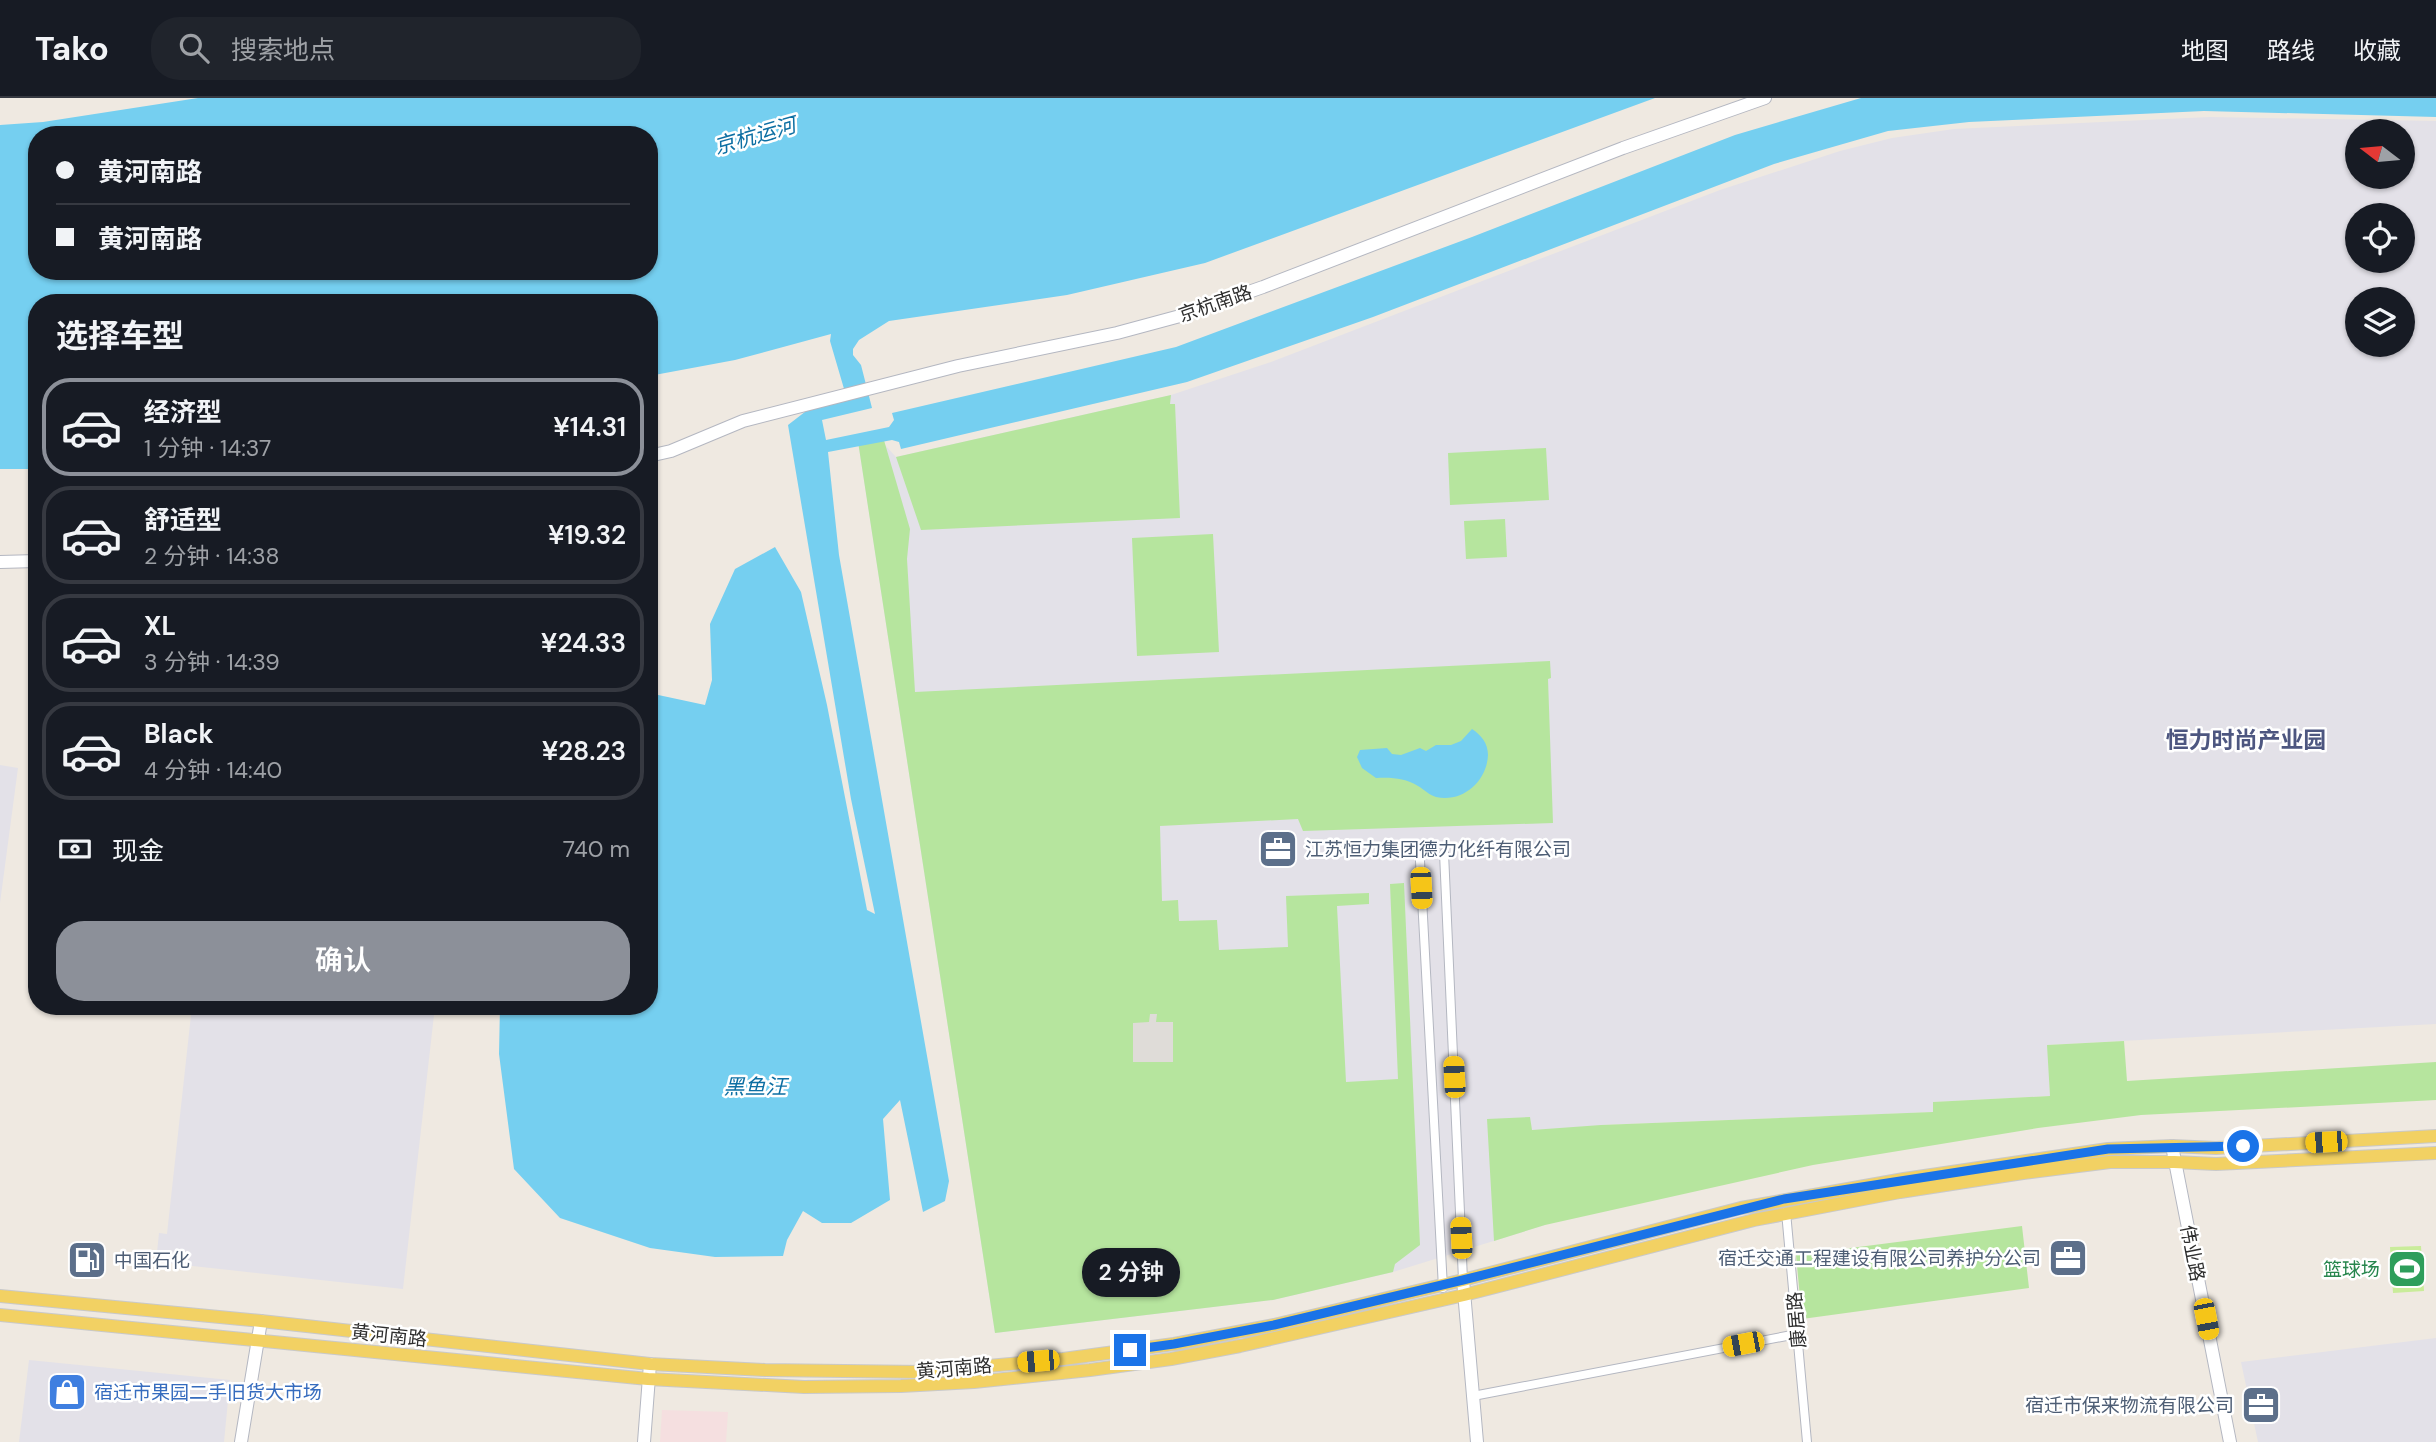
<!DOCTYPE html>
<html lang="zh">
<head>
<meta charset="utf-8">
<style>
	:root { --surface:#171b24; --page:#20242c; --text:#f1f3f6; --muted:#9ea1a6; --line:#363941; --accent:#8c9099 }
	body { margin:0; font-family:"DM Sans","Noto Sans SC",sans-serif; background:var(--page); color:var(--text); height:100vh; display:flex; flex-direction:column; font-size:26px; white-space:nowrap }
	* { box-sizing:border-box; margin:0 }
	p { font-size:23px; color:var(--muted) }
	.icon { flex:none; width:38px; height:38px; fill:none; stroke:currentColor; stroke-width:2; stroke-linecap:round; stroke-linejoin:round }
	.map { position:relative; flex:1; overflow:hidden }
	.details { position:absolute; left:28px; top:196px; width:630px; height:721px; display:flex; flex-direction:column; background:var(--surface); border-radius:28px; box-shadow:0 2px 5px #0004 }
	.details>* { flex:none }
	.banner { position:absolute; left:28px; top:28px; width:630px; height:154px; border-radius:28px; box-shadow:0 2px 5px #0004; display:grid; align-content:center; height:154px; padding:0 28px; background:var(--surface) }
	.needle { width:46px; rotate:286deg }
	.controls { position:absolute; left:2345px; top:21px; display:grid; gap:14px }
	.controls a { display:grid; place-items:center; width:70px; height:70px; border-radius:50%; background:var(--surface); box-shadow:0 2px 5px #0004; font-size:35px }
	.end { position:absolute; width:32px; height:32px; margin:-16px; border:9px solid #1a73e8; background:#fff; box-shadow:0 0 0 4px #fff }
	.from { border-radius:50% }
	.bubble { position:absolute; height:49px; border-radius:24px; background:var(--surface); box-shadow:0 2px 5px #0004; font-size:23px; font-weight:600; line-height:49px; text-align:center }
	.car { position:absolute; width:21px; height:42px; margin:-21px -10px; border-radius:9px; box-shadow:0 0 5px 2px #0007; background:linear-gradient(#f5c518 24%,#345 0 40%,#f5c518 0 76%,#345 0 86%,#f5c518 0) }
	.banner b { display:flex; align-items:center; gap:24px; height:66px; font-size:26px }
	.banner b+b { border-top:2px solid var(--line) }
	.banner i { width:18px; height:18px; background:var(--text) }
	ul { padding:0; list-style:none }
	li { display:flex; align-items:center; gap:21px; height:98px; margin:0 14px 10px; padding:0 14px; border:4px solid var(--line); border-radius:28px }
	li div { flex:1 }
	li b { display:block; font-size:26px }
	li em { font-style:normal; font-weight:600 }
	li.selected { border-color:var(--accent) }
	li>.icon { width:63px; height:63px; stroke-width:1.5 }
	h2 { padding:0 28px; font-size:32px; line-height:84px }
	.pay { display:flex; align-items:center; gap:18px; height:77px; padding:0 28px; font-size:26px }
	.pay p { margin-inline-start:auto }
	.primary-button { display:flex; gap:14px; margin-top:auto; padding:14px 28px }
	.primary-button a { flex:1; height:80px; border-radius:28px; background:var(--accent); color:#fff; font-size:28px; font-weight:600; line-height:80px; text-align:center }
	header { display:flex; align-items:center; gap:42px; box-sizing:border-box; height:98px; padding:0 35px; background:var(--surface); border-bottom:2px solid var(--line) }
	header strong { font-size:33px }
	nav { display:flex; gap:38px; margin-inline-start:auto; font-size:24px }
	.search { width:490px; height:63px; background:var(--page); display:flex; align-items:center; gap:18px; box-sizing:border-box; padding:0 24px; border-radius:28px; color:var(--muted); font-size:26px }
	.map>svg:first-child { display:block }
	.industrial { fill:#e3e1e8; fill-rule:evenodd }
	.medical { fill:#f5dfe0 }
	.green { fill:#b6e59e }
	.pitch { fill:#c9ec9a }
	.plaza { fill:#dfdcd8 }
	.water { fill:#75cff0; fill-rule:evenodd }
	.lines { fill:none; stroke-linecap:round; stroke-linejoin:round }
	.street-casing { stroke:#b4b7c1; stroke-width:10 }
	.secondary-casing { stroke:#b4b7c1; stroke-width:14 }
	.primary-casing { stroke:#c9c9c9; stroke-width:14 }
	.street { stroke:#fff; stroke-width:8 }
	.secondary { stroke:#fff; stroke-width:12 }
	.primary { stroke:#f2d163; stroke-width:12 }
	.route { stroke:#1a73e8; stroke-width:9 }
	.labels { text-anchor:middle; stroke-width:5; stroke-linejoin:round; paint-order:stroke }
	.street-label { font-size:19px; fill:#2e2e2e; stroke:#fff }
	.service-label { font-size:19px; fill:#4e5e75; stroke:#fff; text-anchor:start }
	.leisure-label { font-size:19px; fill:#27864d; stroke:#fff; text-anchor:end }
	.shop-label { font-size:19px; fill:#366cbe; stroke:#fff; text-anchor:start }
	.water-label { font-size:21px; font-style:italic; fill:#0d6fa3; stroke:#fff }
	.quarter-label { font-size:23px; font-weight:bold; fill:#4d5680; stroke:#fff }
</style>
</head>
<body>
<header>
<strong>Tako</strong>
<div class="search"><svg class="icon" aria-label="search" viewBox="0 0 24 24"><circle cx="10" cy="10" r="6"/><path d="M15 15l6 6"/></svg>搜索地点</div>
<nav><a>地图</a><a>路线</a><a>收藏</a></nav>
</header>
<div class="map">
<svg width="2436" height="1344" viewBox="0 0 2436 1344">
	<rect width="100%" height="100%" fill="#efe9e1"/>
	<!-- industrial -->
	<path class="industrial" d="M 2210,19 L 2436,23 L 2436,926 L 2048,947 L 2050,998 L 1934,1004 L 1934,1014 L 1601,1027 L 1545,1127 L 1393,1174 L 1273,1202 L 995,1235 L 857,337 L 881,332 L 885,347 L 896,359 L 1171,297 L 1271,264 L 1720,92 L 1840,53 L 1892,40 L 1954,31 ZM 2357,33 L 2403,33 L 2403,79 L 2357,79 ZM 2357,117 L 2403,117 L 2403,163 L 2357,163 ZM 2357,201 L 2403,201 L 2403,247 L 2357,247 Z
		M 0,667 L 18,670 L 0,805 Z
		M 192,908 L 435,908 L 403,1191 L 156,1164 L 159,1135 L 167,1136 Z
		M 2436,1240 L 2436,1344 L 2258,1344 L 2241,1264 Z
		M 29,1262 L 230,1282 L 224,1344 L 19,1344 Z"/>
	<!-- medical -->
	<path class="medical" d="M 662,1312 L 728,1314 L 726,1344 L 660,1344 Z"/>
	<!-- green -->
	<path class="green" d="M 1171,297 L 1170,306 L 1175,306 L 1180,420 L 921,432 L 896,359 Z
		M 881,332 L 910,431 L 907,461 L 915,594 L 1550,563 L 1551,580 L 1548,581 L 1553,725 L 1303,733 L 1298,721 L 1160,728 L 1162,803 L 1178,802 L 1179,823 L 1217,822 L 1219,852 L 1288,849 L 1286,798 L 1369,795 L 1369,806 L 1337,808 L 1346,984 L 1398,981 L 1390,786 L 1404,785 L 1420,1147 L 1395,1166 L 1393,1174 L 1273,1202 L 995,1235 L 857,337 Z
		M 1546,350 L 1549,402 L 1450,407 L 1448,355 Z
		M 1505,421 L 1507,459 L 1466,461 L 1464,423 Z
		M 1213,436 L 1219,554 L 1137,558 L 1132,440 Z
		M 2124,943 L 2127,983 L 2436,964 L 2436,1002 L 2141,1017 L 2038,1030 L 1813,1067 L 1545,1127 L 1494,1143 L 1487,1021 L 1530,1019 L 1532,1032 L 1601,1027 L 1933,1014 L 1933,1004 L 2050,998 L 2047,947 Z
		M 2022,1128 L 2029,1190 L 1802,1221 L 1796,1157 Z"/>
	<!-- pitch -->
	<path class="pitch" d="M 2421,1148 L 2424,1193 L 2393,1195 L 2390,1149 Z"/>
	<!-- plaza -->
	<path class="plaza" d="M 1150,916 L 1157,916 L 1156,924 L 1173,924 L 1173,964 L 1133,964 L 1133,925 L 1149,924 Z"/>
	<!-- water -->
	<path class="water" d="M 198,0 L 1655,0 L 1205,165 L 1067,197 L 889,223 L 859,242 L 853,251 L 853,257 L 861,267 L 872,310 L 822,322 L 826,342 L 889,329 L 894,322 L 892,315 L 1176,249 L 1472,139 L 1735,37 L 1861,0 L 2436,0 L 2436,19 L 2204,13 L 1969,24 L 1888,33 L 1774,66 L 1373,219 L 1187,284 L 901,351 L 899,344 L 892,342 L 828,354 L 839,457 L 949,1083 L 945,1103 L 923,1114 L 900,1002 L 883,1021 L 890,1102 L 851,1125 L 822,1125 L 803,1113 L 787,1142 L 783,1158 L 715,1159 L 650,1150 L 560,1120 L 514,1071 L 499,956 L 500,908 L 649,908 L 649,595 L 705,607 L 712,582 L 710,526 L 735,471 L 775,449 L 801,494 L 827,607 L 867,812 L 875,816 L 851,701 L 788,327 L 810,310 L 847,301 L 830,243 L 831,236 L 735,262 L 649,278 L 649,205 L 37,205 L 37,371 L 0,371 L 0,27 L 43,24 ZM 37,37 L 649,37 L 649,173 L 37,173 Z
		M 1472,631 C 1481,637 1488,645 1488,657 C 1487,683 1463,705 1436,699 C 1429,697 1425,692 1418,688 C 1405,680 1391,679 1376,680 L 1362,670 L 1357,659 L 1360,652 L 1387,650 L 1392,656 L 1401,657 L 1420,650 L 1426,653 L 1436,647 L 1451,647 L 1461,643 Z"/>
	<g class="lines">
		<!-- street casing -->
		<g class="street-casing">
			<path id="street" d="M 1444,755 L 1463,1182
				M 1420,763 L 1443,1190
				M 1786,1114 L 1807,1344
				M 1473,1298 L 1797,1236"/>
		</g>
		<!-- secondary casing -->
		<g class="secondary-casing">
			<path id="secondary" d="M 649,358 L 671,353 L 743,323 L 958,268 L 1117,235 L 1180,218 L 1263,189 L 1623,50 L 1765,0
				M 0,464 L 37,463
				M 2172,1048 L 2230,1344
				M 1463,1182 L 1477,1344
				M 241,1344 L 261,1223
				M 644,1344 L 650,1266"/>
		</g>
		<!-- primary casing -->
		<g class="primary-casing">
			<path id="primary" d="M 0,1198 L 261,1223 L 650,1266 L 765,1272 L 923,1274 L 1063,1261 L 1174,1246 L 1274,1227 L 1463,1182 L 1741,1110 L 1904,1081 L 2108,1051 L 2172,1048 L 2216,1050 L 2436,1038
				M 0,1217 L 648,1281 L 804,1289 L 901,1288 L 974,1284 L 1090,1272 L 1171,1261 L 1240,1248 L 1464,1197 L 1754,1122 L 1900,1094 L 2023,1075 L 2110,1064 L 2174,1064 L 2216,1066 L 2436,1055"/>
		</g>
		<!-- street -->
		<use href="#street" class="street"/>
		<!-- secondary -->
		<use href="#secondary" class="secondary"/>
		<!-- primary -->
		<use href="#primary" class="primary"/>
	</g>
	<g class="lines">
		<!-- route -->
		<path class="route" d="M 1130,1252 L 1174,1246 L 1274,1227 L 1463,1182 L 1784,1101 L 2108,1051 L 2243,1048"/>
	</g>
	<!-- icons -->
	<defs>
		<g id="office-square" transform="scale(2.0125)"><rect x="-9" y="-9" width="18" height="18" rx="4" fill="#5c6f8a" stroke="#fff"/><path d="M-6-3h4V-5.5h4V-3h4V5H-6ZM-1-4.5V-3h2v-1.5ZM-6 0V1H6V0Z" fill="#fff"/></g>
		<g id="fuel-square" transform="scale(2.0125)"><rect x="-9" y="-9" width="18" height="18" rx="4" fill="#5c6f8a" stroke="#fff"/><path d="M-5.5-6h7V0h2V4h1.3V-2.5L3-4.5l.8-.8L6-3V5H2.5V1h-1V6h-7ZM-4.2-4.7v3.2H.2V-4.7Z" fill="#fff"/></g>
		<g id="stadium-square" transform="scale(2.0125)"><rect x="-9" y="-9" width="18" height="18" rx="4" fill="#2e9e5b" stroke="#fff"/><path d="M0-5a6.5 5 0 1 0 0 10a6.5 5 0 1 0 0-10ZM-3.5-1.8h7v3.6h-7Z" fill="#fff"/></g>
		<g id="shop-square" transform="scale(2.0125)"><rect x="-9" y="-9" width="18" height="18" rx="4" fill="#3f7fe0" stroke="#fff"/><path d="M-5-2.5h2.3a2.7 3.5 0 0 1 5.4 0H5L5.5 6h-11ZM-1.5-2.5h3a1.5 2.3 0 0 0-3 0Z" fill="#fff"/></g>
	</defs>
	<g fill-rule="evenodd">
		<use href="#office-square" x="1278" y="751"/>
		<use href="#office-square" x="2068" y="1160"/>
		<use href="#fuel-square" x="87" y="1162"/>
		<use href="#stadium-square" x="2407" y="1171"/>
		<use href="#shop-square" x="67" y="1294"/>
		<use href="#office-square" x="2261" y="1307"/>
	</g>
	<g class="labels">
		<!-- street labels -->
		<g class="street-label">
			<text transform="translate(1215 205) rotate(-19)" y="7">京杭南路</text>
			<text transform="translate(2193 1155) rotate(79)" y="7">伟业路</text>
			<text transform="translate(1796 1222) rotate(-95)" y="7">康居路</text>
			<text transform="translate(389 1237) rotate(6)" y="7">黄河南路</text>
			<text transform="translate(954 1270) rotate(-5)" y="7">黄河南路</text>
		</g>
		<!-- service labels -->
		<g class="service-label">
			<text x="1305" y="758">江苏恒力集团德力化纤有限公司</text>
			<text x="2041" y="1167" text-anchor="end">宿迁交通工程建设有限公司养护分公司</text>
			<text x="114" y="1169">中国石化</text>
			<text x="2234" y="1314" text-anchor="end">宿迁市保来物流有限公司</text>
		</g>
		<!-- leisure labels -->
		<g class="leisure-label">
			<text x="2380" y="1178">篮球场</text>
		</g>
		<!-- shop labels -->
		<g class="shop-label">
			<text x="94" y="1301">宿迁市果园二手旧货大市场</text>
		</g>
		<!-- water labels -->
		<g class="water-label">
			<text transform="translate(755 38) rotate(-16)" y="7">京杭运河</text>
			<text x="755" y="996">黑鱼汪</text>
		</g>
		<!-- quarter labels -->
		<g class="quarter-label">
			<text x="2246" y="650">恒力时尚产业园</text>
		</g>
	</g>
</svg>
<div class="controls">
<a><svg class="needle" viewBox="-14 -14 28 28"><path d="M0-13l5 13h-10z" fill="#e53935"/><path d="M0 13l5-13h-10z" fill="#9ea1a6"/></svg></a>
<a><svg class="icon" aria-label="locate" viewBox="0 0 24 24"><circle cx="12" cy="12" r="6"/><path d="M12 2v4M12 18v4M2 12h4M18 12h4"/></svg></a>
<a><svg class="icon" aria-label="layers" viewBox="0 0 24 24"><path d="M12 4l9 5-9 5-9-5zM3 14l9 5 9-5"/></svg></a>
</div>
<i class="end from" style="left:2243px;top:1048px"></i>
<i class="end" style="left:1130px;top:1252px"></i>
<div class="bubble" style="left:1082px;top:1150px;width:98px">2 分钟</div>
<i class="car" style="left:1421px;top:790px;rotate:177deg"></i>
<i class="car" style="left:1454px;top:979px;rotate:357deg"></i>
<i class="car" style="left:2326px;top:1044px;rotate:267deg"></i>
<i class="car" style="left:1461px;top:1140px;rotate:357deg"></i>
<i class="car" style="left:2206px;top:1221px;rotate:169deg"></i>
<i class="car" style="left:1743px;top:1246px;rotate:259deg"></i>
<i class="car" style="left:1038px;top:1263px;rotate:265deg"></i>
<div class="banner">
<b><i class="from"></i>黄河南路</b>
<b><i></i>黄河南路</b>
</div>
<section class="details">
<h2>选择车型</h2>
<ul>
<li class="selected"><svg class="icon" aria-label="car" viewBox="0 0 24 24"><path d="M5 17H2v-5l4-1 3-4h7l3 4 3 1v5h-3M9 17h6M6 11h13"/><circle cx="7" cy="17" r="2"/><circle cx="17" cy="17" r="2"/></svg><div><b>经济型</b><p>1 分钟 · 14:37</p></div><em>¥14.31</em></li>
<li><svg class="icon" aria-label="car" viewBox="0 0 24 24"><path d="M5 17H2v-5l4-1 3-4h7l3 4 3 1v5h-3M9 17h6M6 11h13"/><circle cx="7" cy="17" r="2"/><circle cx="17" cy="17" r="2"/></svg><div><b>舒适型</b><p>2 分钟 · 14:38</p></div><em>¥19.32</em></li>
<li><svg class="icon" aria-label="car" viewBox="0 0 24 24"><path d="M5 17H2v-5l4-1 3-4h7l3 4 3 1v5h-3M9 17h6M6 11h13"/><circle cx="7" cy="17" r="2"/><circle cx="17" cy="17" r="2"/></svg><div><b>XL</b><p>3 分钟 · 14:39</p></div><em>¥24.33</em></li>
<li><svg class="icon" aria-label="car" viewBox="0 0 24 24"><path d="M5 17H2v-5l4-1 3-4h7l3 4 3 1v5h-3M9 17h6M6 11h13"/><circle cx="7" cy="17" r="2"/><circle cx="17" cy="17" r="2"/></svg><div><b>Black</b><p>4 分钟 · 14:40</p></div><em>¥28.23</em></li>
</ul>
<div class="pay"><svg class="icon" aria-label="cash" viewBox="0 0 24 24"><path d="M3 7h18v10H3z"/><circle cx="12" cy="12" r="2"/></svg>现金<p>740 m</p></div>
<div class="primary-button"><a>确认</a></div>
</section>
</div>
</body>
</html>
